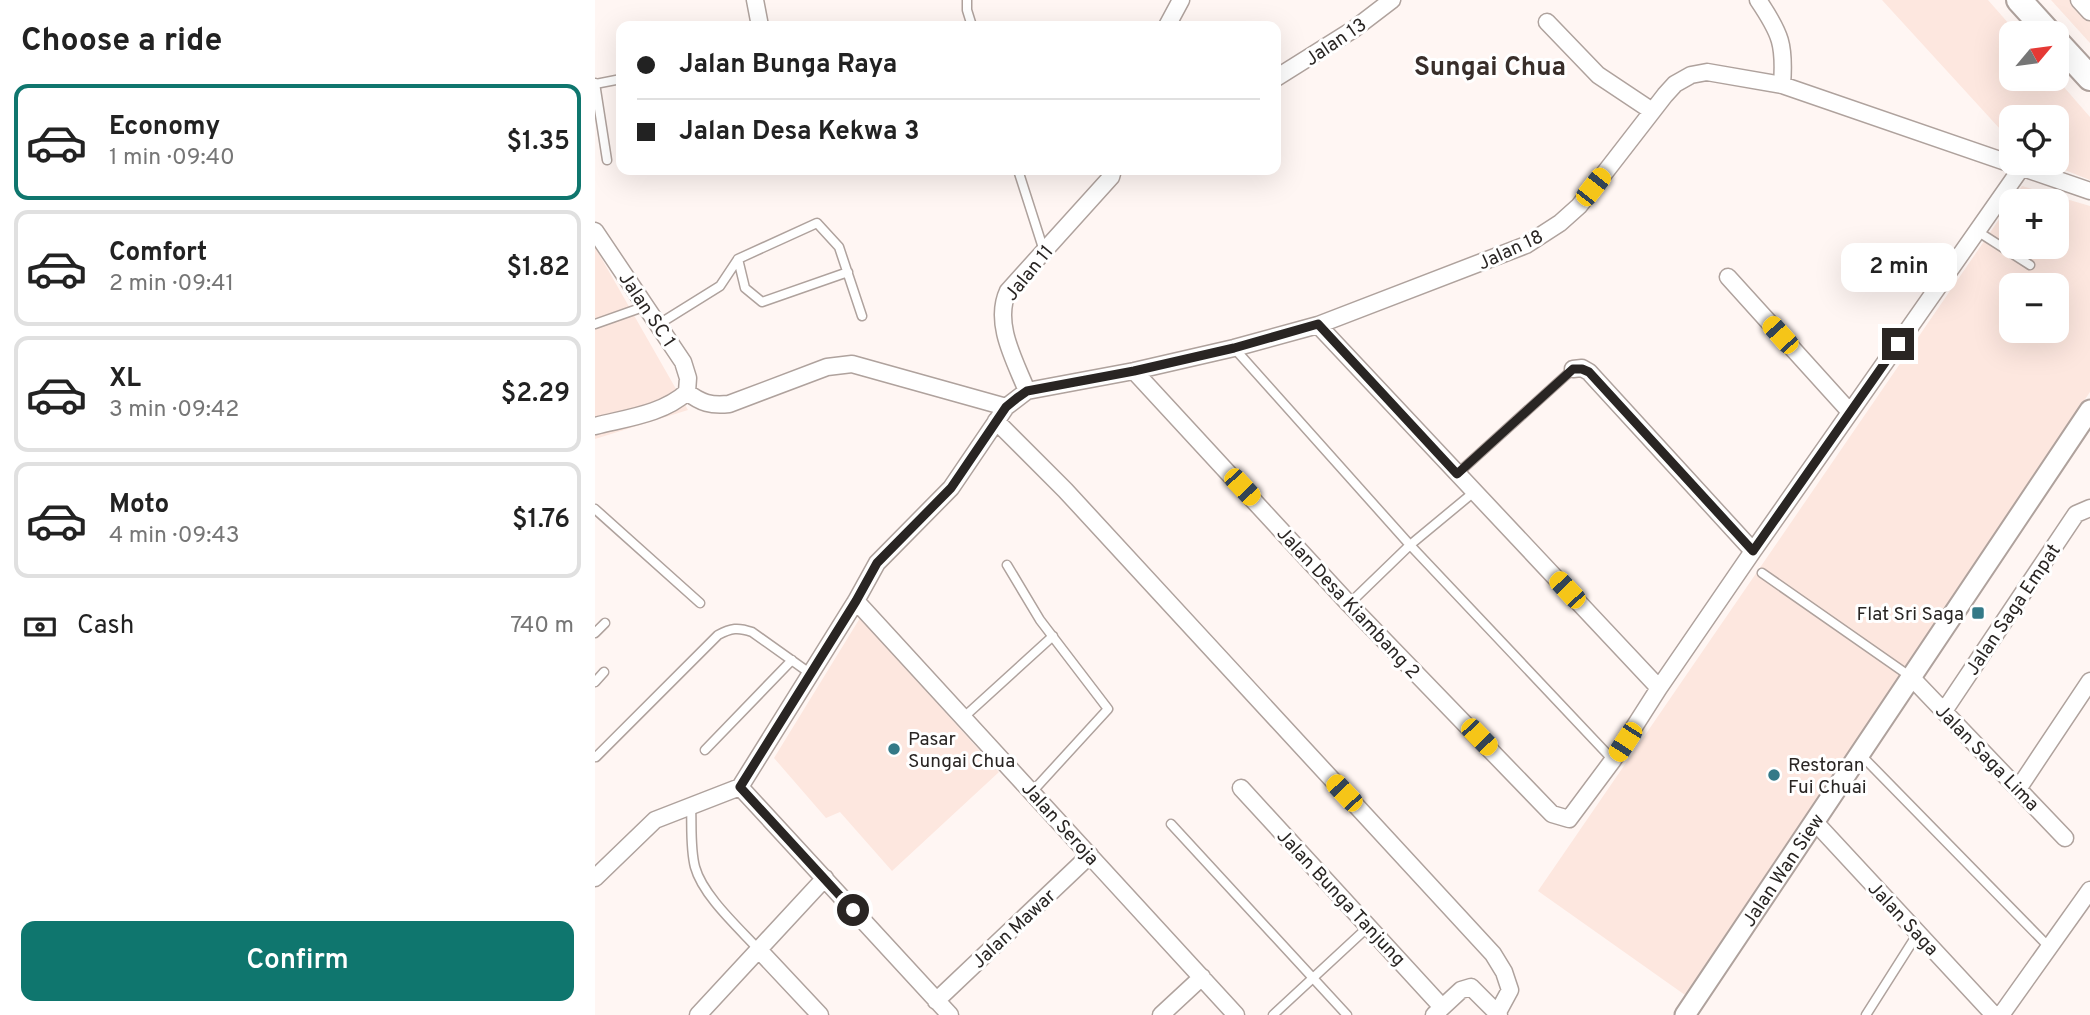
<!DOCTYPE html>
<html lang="en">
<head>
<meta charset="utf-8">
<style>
	:root { --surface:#fff; --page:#f6f6f6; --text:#222; --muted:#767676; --line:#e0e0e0; --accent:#0f766e }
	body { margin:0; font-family:Overpass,sans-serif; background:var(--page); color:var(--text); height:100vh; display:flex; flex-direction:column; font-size:26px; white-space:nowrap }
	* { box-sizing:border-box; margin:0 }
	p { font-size:23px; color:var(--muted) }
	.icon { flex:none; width:38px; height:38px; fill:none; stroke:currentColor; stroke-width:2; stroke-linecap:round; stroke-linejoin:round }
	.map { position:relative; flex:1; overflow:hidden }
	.details { display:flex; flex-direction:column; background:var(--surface); width:595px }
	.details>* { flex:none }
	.hud { position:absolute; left:21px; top:21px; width:665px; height:154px; border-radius:14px; box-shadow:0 7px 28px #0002; display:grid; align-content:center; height:154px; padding:0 21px; background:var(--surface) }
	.needle { width:46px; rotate:61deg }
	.tools { position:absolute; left:1404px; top:21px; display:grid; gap:14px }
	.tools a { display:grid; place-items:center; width:70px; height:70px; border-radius:14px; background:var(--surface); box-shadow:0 7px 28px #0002; font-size:35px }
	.end { position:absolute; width:32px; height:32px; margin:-16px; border:9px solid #292523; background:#fff; box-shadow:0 0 0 4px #fff }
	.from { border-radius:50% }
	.bubble { position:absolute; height:49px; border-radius:14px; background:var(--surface); box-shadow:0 7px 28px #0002; font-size:23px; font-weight:600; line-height:49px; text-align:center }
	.car { position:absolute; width:21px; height:42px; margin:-21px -10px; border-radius:9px; box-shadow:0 0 5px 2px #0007; background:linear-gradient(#f5c518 24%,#345 0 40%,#f5c518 0 76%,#345 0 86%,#f5c518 0) }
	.hud b { display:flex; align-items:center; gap:24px; height:66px; font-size:26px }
	.hud b+b { border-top:2px solid var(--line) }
	.hud i { width:18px; height:18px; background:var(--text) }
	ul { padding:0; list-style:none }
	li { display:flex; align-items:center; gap:21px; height:116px; margin:0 14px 10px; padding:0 7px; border:4px solid var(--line); border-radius:14px }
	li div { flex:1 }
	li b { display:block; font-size:26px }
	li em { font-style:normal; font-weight:600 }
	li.selected { border-color:var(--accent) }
	li>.icon { width:63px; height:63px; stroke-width:1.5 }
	h2 { padding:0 21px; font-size:32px; line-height:84px }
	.pay { display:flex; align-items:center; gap:18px; height:77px; padding:0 21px; font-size:26px }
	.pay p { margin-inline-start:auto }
	.action { display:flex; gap:14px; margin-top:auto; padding:14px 21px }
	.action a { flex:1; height:80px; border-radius:14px; background:var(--accent); color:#fff; font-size:28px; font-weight:600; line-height:80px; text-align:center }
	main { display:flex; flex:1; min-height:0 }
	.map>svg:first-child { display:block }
	.built { fill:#fde7df; fill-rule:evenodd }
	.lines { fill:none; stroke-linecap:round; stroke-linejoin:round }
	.service-casing { stroke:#afa29d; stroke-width:11 }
	.minor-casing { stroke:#afa29d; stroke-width:19 }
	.tertiary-casing { stroke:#afa29d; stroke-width:23 }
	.primary-casing { stroke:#afa29d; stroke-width:28 }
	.service { stroke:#fff; stroke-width:8 }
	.minor { stroke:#fff; stroke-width:16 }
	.tertiary { stroke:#fff; stroke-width:19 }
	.primary { stroke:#fff; stroke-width:24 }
	.route { stroke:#292523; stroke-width:9 }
	.poi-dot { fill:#347987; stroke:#fff; stroke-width:2.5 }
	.labels { text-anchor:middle; stroke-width:6; stroke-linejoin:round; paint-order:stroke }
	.street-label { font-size:19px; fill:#292523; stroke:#fff }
	.poi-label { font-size:19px; fill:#292523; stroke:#fff; text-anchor:start }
	.district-label { font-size:26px; font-weight:bold; fill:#382e2a; stroke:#fff }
</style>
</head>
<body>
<main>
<section class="details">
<h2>Choose a ride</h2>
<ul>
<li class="selected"><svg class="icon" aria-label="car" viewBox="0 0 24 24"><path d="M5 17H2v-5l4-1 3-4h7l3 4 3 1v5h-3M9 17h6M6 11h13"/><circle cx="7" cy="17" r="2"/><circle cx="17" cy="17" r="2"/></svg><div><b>Economy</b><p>1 min · 09:40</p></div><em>$1.35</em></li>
<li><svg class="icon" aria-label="car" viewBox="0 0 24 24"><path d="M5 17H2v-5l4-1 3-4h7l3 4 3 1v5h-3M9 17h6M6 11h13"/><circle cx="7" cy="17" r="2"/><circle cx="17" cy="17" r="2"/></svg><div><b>Comfort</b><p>2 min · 09:41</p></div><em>$1.82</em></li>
<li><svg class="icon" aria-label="car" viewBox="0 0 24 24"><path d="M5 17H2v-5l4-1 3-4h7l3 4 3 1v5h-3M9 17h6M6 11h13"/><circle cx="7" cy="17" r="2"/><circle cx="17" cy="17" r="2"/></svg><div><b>XL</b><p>3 min · 09:42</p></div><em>$2.29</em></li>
<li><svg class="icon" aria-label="car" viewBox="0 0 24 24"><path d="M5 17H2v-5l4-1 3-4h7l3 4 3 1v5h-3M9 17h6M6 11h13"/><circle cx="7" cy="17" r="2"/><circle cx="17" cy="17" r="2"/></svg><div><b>Moto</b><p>4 min · 09:43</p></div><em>$1.76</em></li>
</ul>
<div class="pay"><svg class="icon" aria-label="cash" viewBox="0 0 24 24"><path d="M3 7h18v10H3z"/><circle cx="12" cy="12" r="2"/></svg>Cash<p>740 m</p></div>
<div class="action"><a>Confirm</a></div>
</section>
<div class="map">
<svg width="1495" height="1015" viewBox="0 0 1495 1015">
	<rect width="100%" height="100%" fill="#fff6f3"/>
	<!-- built -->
	<path class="built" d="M 1287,0 L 1393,0 L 1422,33 L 1416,33 L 1416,79 L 1461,78 L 1495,117 L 1495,180 L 1452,163 L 1461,163 L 1461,117 L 1416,117 L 1416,141 Z
		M 1456,0 L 1495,0 L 1495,43 Z
		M 1427,186 L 1495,206 L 1495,392 L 1090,995 L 943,891 L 1416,202 L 1416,247 L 1461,247 L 1461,201 L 1416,201 ZM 1416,285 L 1461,285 L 1461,331 L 1416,331 Z
		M 0,247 L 93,410 L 0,439 Z
		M 265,618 L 404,772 L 297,871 L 245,812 L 231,818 L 179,758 Z"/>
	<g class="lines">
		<!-- service casing -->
		<g class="service-casing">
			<path id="service" d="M 372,0 L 372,10 L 377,26
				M 0,83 L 12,160
				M 0,84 L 26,79
				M 423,170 L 449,251
				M 1382,231 L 1435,265
				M 143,259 L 150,288 L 167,302 L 253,272
				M 0,324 L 51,306
				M 64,324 L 125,286 L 143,259 L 222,223 L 244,247 L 267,316
				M 639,348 L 815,545 L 1018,760
				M 862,474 L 978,369
				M 0,509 L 105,603
				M 412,565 L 445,620 L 513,709 L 437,792
				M 1167,573 L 1316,677
				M 754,604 L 815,545 L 879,492
				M 0,633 L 10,623
				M 0,682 L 9,672
				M 369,717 L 458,636
				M 110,750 L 197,660
				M 1266,755 L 1454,947
				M 1,757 L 123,635 C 136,628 143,627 157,632 L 216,674
				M 96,806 C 97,825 95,848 100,867 C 108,896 144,928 164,950
				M 576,824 L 752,1015
				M 678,1015 L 773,927
				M 1271,1015 L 1323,933"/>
		</g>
		<!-- minor casing -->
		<g class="minor-casing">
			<path id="minor" d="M 160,0 L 165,26
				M 1163,0 C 1186,34 1190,45 1187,85
				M 1484,0 L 1495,12
				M 952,22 L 1003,75 L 1057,111
				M 572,26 L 586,0
				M 681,78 L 759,29 L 797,0
				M 0,231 L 88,362 L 93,378 L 92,392
				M 1133,277 L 1255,412
				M 723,325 L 1064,688
				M 978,369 L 987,368 L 994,372 L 1158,551
				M 539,371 L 754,604 L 957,814 L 974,819 L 1018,760 L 1064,688 L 1158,551 L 1427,167
				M 432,391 C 420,361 398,323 413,291 L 516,177 L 518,170
				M 92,392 C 106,403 116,406 134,404 L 232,367 L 257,364 L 411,407
				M 401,421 L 470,490 L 898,954 L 909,972 L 915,990 L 902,1014
				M 0,426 C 31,418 68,414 92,392
				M 261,601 L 641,1015
				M 1316,677 L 1470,838
				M 1349,711 L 1481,514 L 1495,508
				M 145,787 L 261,601 L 282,563 L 356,488 L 411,407 L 432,391 L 539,371 L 639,348 L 723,325 L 931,245 L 965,223 L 984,206 L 1070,95 L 1080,84 L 1096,75 L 1112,72 L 1187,85 L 1495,191
				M 145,787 L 355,1015
				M 646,788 L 847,1007
				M 1423,789 L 1495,681
				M 1219,821 L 1399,1015
				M 0,878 L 60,820 L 145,787
				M 164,950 L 225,1015
				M 341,1001 L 495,855
				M 103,1015 L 230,878
				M 566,1015 L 607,977
				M 839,1015 L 866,990 L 876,987 L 904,1015
				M 1406,1015 L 1495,890"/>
		</g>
		<!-- tertiary casing -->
		<g class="tertiary-casing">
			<g id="tertiary">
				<path id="s1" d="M 1090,1015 L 1495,410"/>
			</g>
		</g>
		<!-- primary casing -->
		<g class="primary-casing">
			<path id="primary" d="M 1424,0 L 1454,33
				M 1461,41 L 1495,78"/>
		</g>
		<!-- service -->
		<use href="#service" class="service"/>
		<!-- minor -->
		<use href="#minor" class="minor"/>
		<!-- tertiary -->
		<use href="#tertiary" class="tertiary"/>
		<!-- primary -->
		<use href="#primary" class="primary"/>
	</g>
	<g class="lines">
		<!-- route -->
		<path class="route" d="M 258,910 L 145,787 L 261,601 L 282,563 L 356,488 L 411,407 L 422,398 L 432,391 L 539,371 L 639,348 L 723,324 L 862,474 L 978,369 L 987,369 L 994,372 L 1158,551 L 1303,344"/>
	</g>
	<!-- markers -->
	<g class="poi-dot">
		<rect x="1376" y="606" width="14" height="14" rx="3.5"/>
		<circle cx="299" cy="749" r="7"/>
		<circle cx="1179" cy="775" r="7"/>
	</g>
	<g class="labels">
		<!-- street labels -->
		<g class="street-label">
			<text transform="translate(740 41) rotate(-34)" y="7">Jalan 13</text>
			<text transform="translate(915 249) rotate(-25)" y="7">Jalan 18</text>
			<text transform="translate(433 272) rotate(-51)" y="7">Jalan 11</text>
			<text transform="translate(53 309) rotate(56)" y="7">Jalan SC 1</text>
			<text transform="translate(754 602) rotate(47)" y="7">Jalan Desa Kiambang 2</text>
			<text transform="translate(1417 609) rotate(-56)" y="7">Jalan Saga Empat</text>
			<text transform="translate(1393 757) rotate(46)" y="7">Jalan Saga Lima</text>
			<text transform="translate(466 823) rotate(48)" y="7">Jalan Seroja</text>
			<text dy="7" stroke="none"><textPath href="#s1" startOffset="175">Jalan Wan Siew</textPath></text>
			<text transform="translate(747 897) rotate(47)" y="7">Jalan Bunga Tanjung</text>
			<text transform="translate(1309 918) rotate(47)" y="7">Jalan Saga</text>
			<text transform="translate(418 928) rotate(-43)" y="7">Jalan Mawar</text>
		</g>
		<!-- poi labels -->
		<g class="poi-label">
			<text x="1369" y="620" text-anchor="end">Flat Sri Saga</text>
			<text x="313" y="745">Pasar<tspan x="313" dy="22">Sungai Chua</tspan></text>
			<text x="1193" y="771">Restoran<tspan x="1193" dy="22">Fui Chuai</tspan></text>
		</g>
		<!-- district labels -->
		<g class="district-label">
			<text x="895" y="75">Sungai Chua</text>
		</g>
	</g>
</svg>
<div class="tools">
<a><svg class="needle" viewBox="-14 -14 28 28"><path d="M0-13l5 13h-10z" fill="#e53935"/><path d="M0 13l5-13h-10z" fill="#767676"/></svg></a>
<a><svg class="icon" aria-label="locate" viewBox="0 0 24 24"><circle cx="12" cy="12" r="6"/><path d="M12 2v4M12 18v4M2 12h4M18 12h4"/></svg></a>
<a>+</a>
<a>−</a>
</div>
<i class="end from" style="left:258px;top:910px"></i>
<i class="end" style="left:1303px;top:344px"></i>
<div class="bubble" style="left:1246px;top:243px;width:116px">2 min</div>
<i class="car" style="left:998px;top:187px;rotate:38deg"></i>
<i class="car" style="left:1185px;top:335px;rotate:318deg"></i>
<i class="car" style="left:647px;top:487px;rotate:137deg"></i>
<i class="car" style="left:972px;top:590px;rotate:317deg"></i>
<i class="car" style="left:884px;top:737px;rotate:136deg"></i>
<i class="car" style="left:1030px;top:742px;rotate:213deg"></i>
<i class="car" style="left:749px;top:793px;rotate:317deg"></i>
<div class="hud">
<b><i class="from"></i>Jalan Bunga Raya</b>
<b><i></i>Jalan Desa Kekwa 3</b>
</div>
</div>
</main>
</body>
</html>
